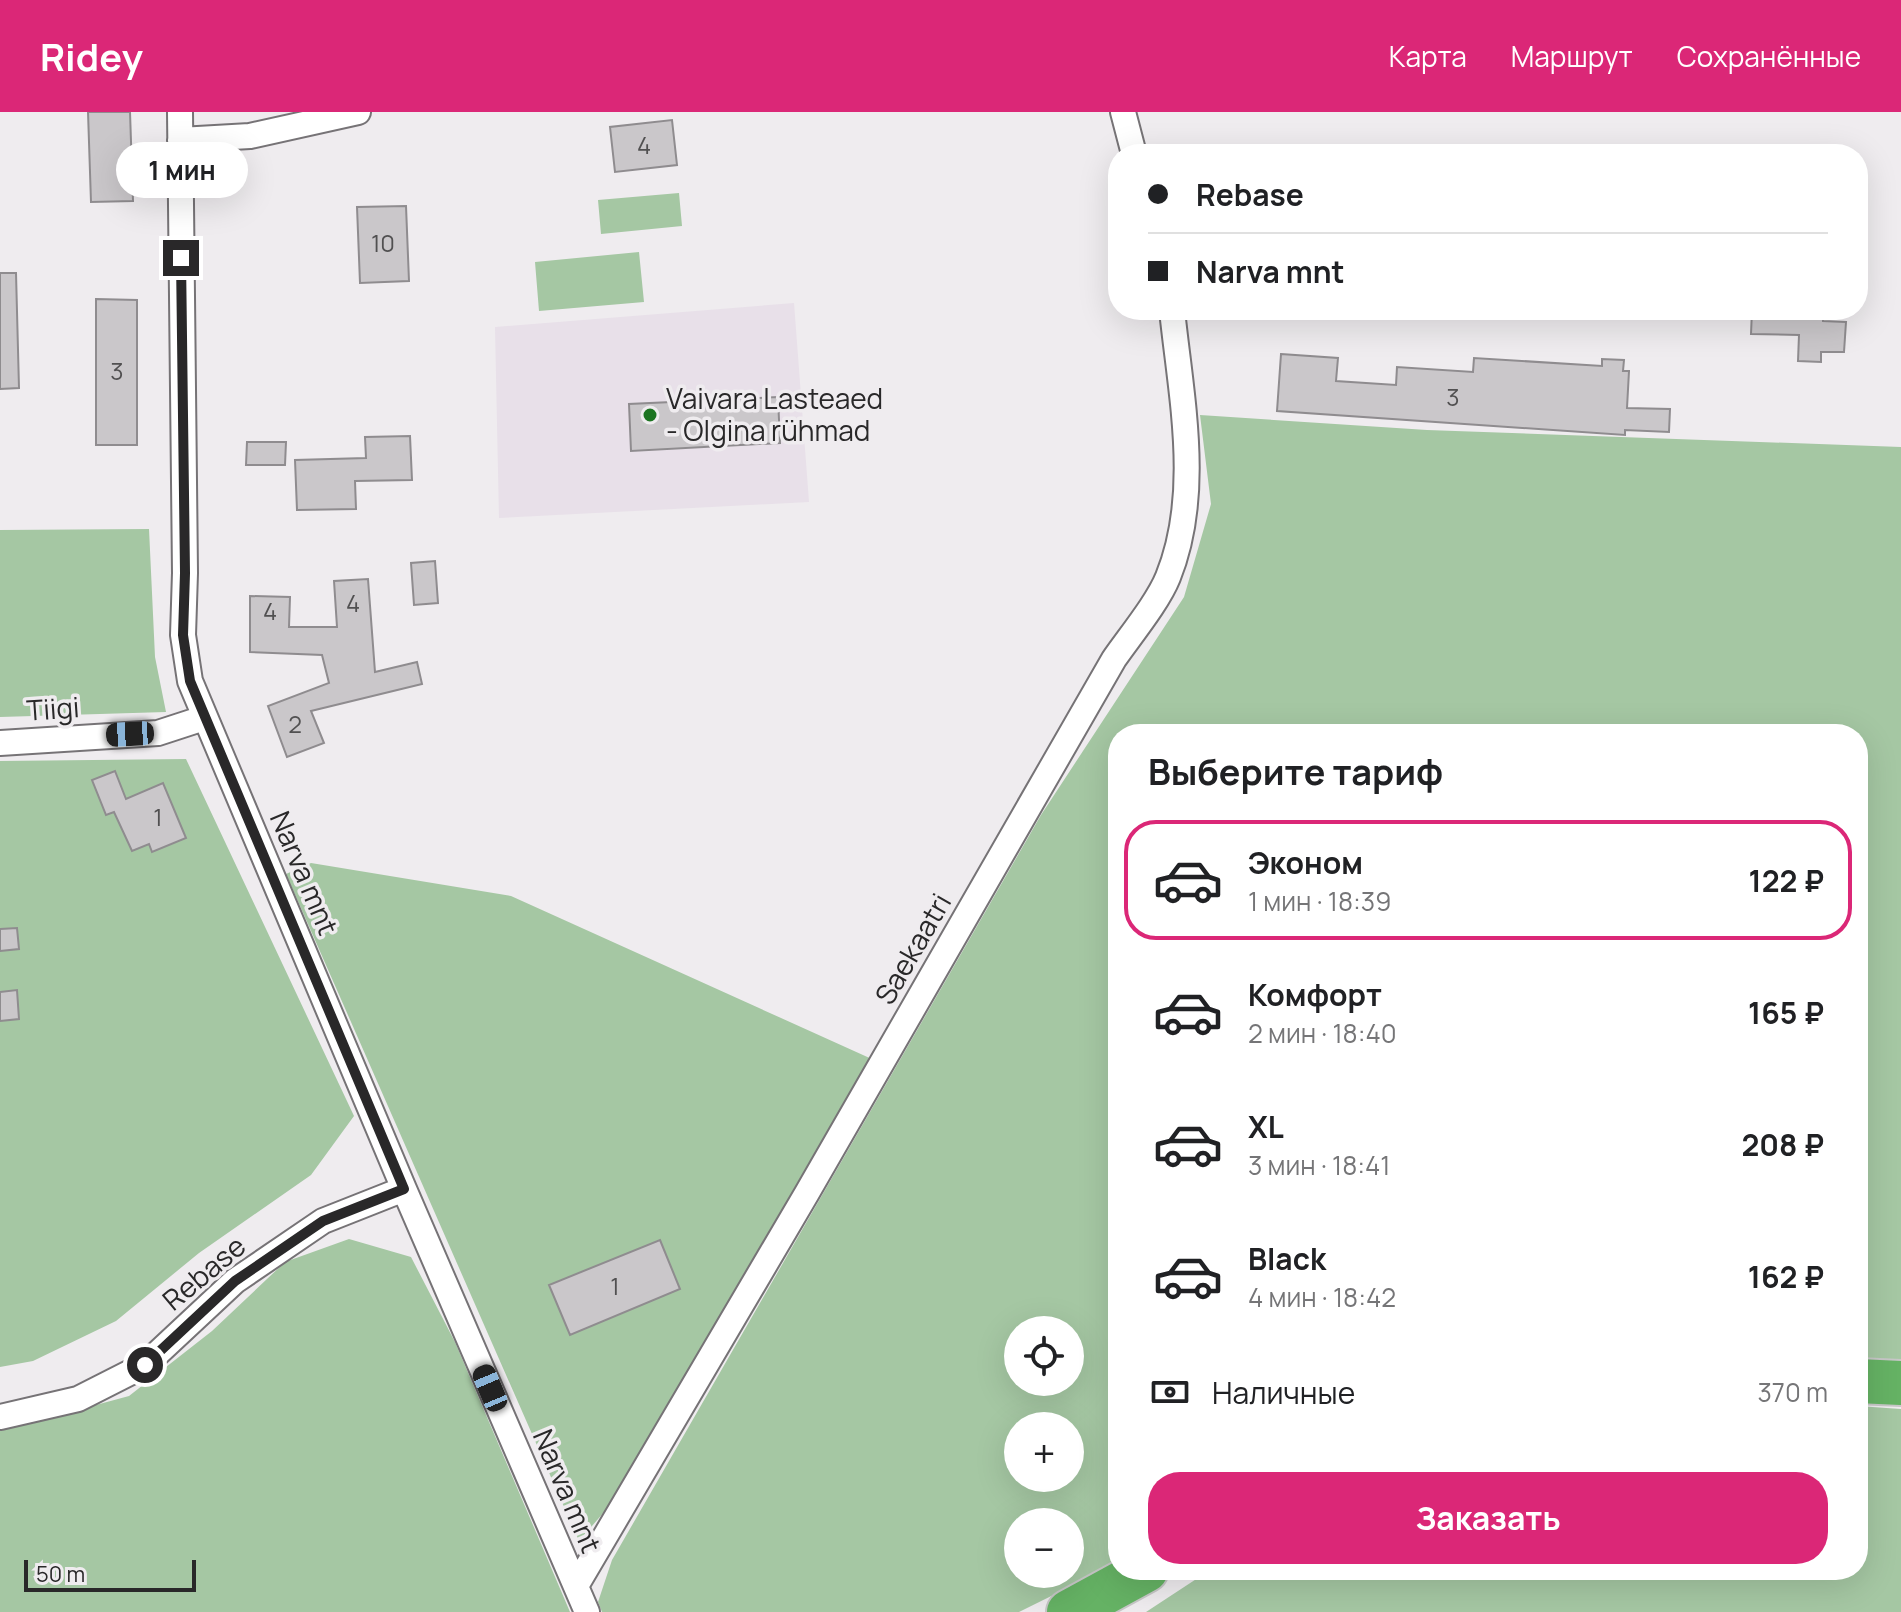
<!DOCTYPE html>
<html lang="ru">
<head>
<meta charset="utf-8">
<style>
	:root { --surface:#fff; --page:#f6f6f6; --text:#202124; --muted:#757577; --line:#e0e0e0; --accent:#db2777 }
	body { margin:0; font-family:Manrope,sans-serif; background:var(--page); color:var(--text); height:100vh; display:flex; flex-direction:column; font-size:30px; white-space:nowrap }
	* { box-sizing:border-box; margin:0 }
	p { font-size:26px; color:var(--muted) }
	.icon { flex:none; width:44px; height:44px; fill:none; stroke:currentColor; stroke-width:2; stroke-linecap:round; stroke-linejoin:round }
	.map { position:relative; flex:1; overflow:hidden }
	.drawer { position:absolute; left:1108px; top:612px; width:760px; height:856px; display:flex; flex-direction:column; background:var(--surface); border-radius:32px; box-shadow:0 8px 32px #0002 }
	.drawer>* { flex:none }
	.banner { position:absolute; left:1108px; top:32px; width:760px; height:176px; border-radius:32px; box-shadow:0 8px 32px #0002; display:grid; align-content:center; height:176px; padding:0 40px; background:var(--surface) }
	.tools { position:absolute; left:1004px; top:1204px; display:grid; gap:16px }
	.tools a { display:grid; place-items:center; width:80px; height:80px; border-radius:50%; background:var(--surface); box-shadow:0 8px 32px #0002; font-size:40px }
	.scale { position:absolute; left:24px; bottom:20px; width:172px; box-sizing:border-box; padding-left:8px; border:4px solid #292829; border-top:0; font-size:22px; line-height:28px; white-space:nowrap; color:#292829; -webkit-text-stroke:6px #efecef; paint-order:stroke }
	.end { position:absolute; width:36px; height:36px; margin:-18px; border:10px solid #292829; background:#fff; box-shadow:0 0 0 4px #fff }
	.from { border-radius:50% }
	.bubble { position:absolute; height:56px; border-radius:28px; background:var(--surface); box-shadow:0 8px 32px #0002; font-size:26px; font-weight:700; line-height:56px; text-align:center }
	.car { position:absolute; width:24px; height:48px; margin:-24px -12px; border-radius:10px; box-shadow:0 0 6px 2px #0007; background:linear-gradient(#222 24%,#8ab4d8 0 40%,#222 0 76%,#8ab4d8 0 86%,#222 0) }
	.banner b { display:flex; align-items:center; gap:28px; height:76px; font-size:30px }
	.banner b+b { border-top:2px solid var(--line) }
	.banner i { width:20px; height:20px; background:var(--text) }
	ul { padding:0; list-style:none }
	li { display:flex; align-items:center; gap:24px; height:120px; margin:0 16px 12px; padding:0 24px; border:4px solid transparent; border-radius:32px }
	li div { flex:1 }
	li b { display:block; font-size:30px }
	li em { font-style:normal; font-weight:700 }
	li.active { border-color:var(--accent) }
	li>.icon { width:72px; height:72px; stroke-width:1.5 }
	h2 { padding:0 40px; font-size:36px; line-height:96px }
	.pay { display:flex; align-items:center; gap:20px; height:88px; padding:0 40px; font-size:30px }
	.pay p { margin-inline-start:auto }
	.primary-button { display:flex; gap:16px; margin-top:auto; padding:16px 40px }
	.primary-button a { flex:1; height:92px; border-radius:32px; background:var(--accent); color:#fff; font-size:32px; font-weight:700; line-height:92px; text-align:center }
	header { display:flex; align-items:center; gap:48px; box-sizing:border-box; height:112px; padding:0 40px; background:var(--accent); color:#fff }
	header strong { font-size:38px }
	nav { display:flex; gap:44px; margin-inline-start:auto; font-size:28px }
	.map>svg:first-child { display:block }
	.built { fill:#e8e0e9 }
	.green { fill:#a5c7a3; fill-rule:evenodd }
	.building { fill:#cac7ca; stroke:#8f8c8f; stroke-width:2 }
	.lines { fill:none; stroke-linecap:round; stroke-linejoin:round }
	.street-casing { stroke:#767376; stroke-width:28 }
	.highway-casing { stroke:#c7c7c7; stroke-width:48 }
	.street { stroke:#fff; stroke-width:24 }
	.highway { stroke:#65b264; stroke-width:44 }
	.route { stroke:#292829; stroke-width:10 }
	.poi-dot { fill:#1c7421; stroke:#efecef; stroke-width:3 }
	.labels { text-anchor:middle; stroke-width:7; stroke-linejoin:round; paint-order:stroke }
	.number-label { font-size:24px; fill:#515051 }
	.poi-label { font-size:28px; fill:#292829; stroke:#efecef; text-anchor:start }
	.street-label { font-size:28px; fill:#292829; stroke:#efecef }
</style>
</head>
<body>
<header>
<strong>Ridey</strong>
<nav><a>Карта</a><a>Маршрут</a><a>Сохранённые</a></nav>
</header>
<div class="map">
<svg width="1901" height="1500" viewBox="0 0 1901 1500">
	<rect width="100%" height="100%" fill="#efecef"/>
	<!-- built -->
	<path class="built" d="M 794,191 L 809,390 L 499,406 L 495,215 Z"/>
	<!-- green -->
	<path class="green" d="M 679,81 L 682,114 L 601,122 L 598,88 Z
		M 639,140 L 644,190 L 539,199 L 535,150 Z
		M 1200,303 L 1427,318 L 1901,335 L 1901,1248 L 1858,1246 L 1858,622 L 1118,622 L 1118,1451 L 1019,1500 L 602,1500 L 598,1490 L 612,1448 L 1041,703 L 1184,485 L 1211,392 ZM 1018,1218 L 1070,1218 L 1070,1270 L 1018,1270 ZM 1018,1314 L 1070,1314 L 1070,1366 L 1018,1366 ZM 1018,1410 L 1070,1410 L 1070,1462 L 1018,1462 Z
		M 149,417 L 155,545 L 166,600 L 0,605 L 0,418 Z
		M 186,647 L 354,1004 L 311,1063 L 199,1141 L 116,1209 L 33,1249 L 0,1255 L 0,649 Z
		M 311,751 L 511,784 L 874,948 L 624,1377 L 579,1429 L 286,762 Z
		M 349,1127 L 411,1145 L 455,1230 L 570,1500 L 0,1500 L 0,1319 L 129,1284 L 212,1219 L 285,1150 Z
		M 1858,1294 L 1901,1297 L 1901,1500 L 1146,1500 L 1210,1458 L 1858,1458 Z"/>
	<!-- building -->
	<path class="building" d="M 88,0 L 130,0 L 133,89 L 91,90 Z
		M 672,8 L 677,53 L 615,60 L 610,15 Z
		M 406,94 L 409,169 L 360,171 L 357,95 Z
		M 0,161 L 16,161 L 19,276 L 0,277 Z
		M 96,187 L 137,188 L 137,333 L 96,333 Z
		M 1752,198 L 1786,198 L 1786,204 L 1823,206 L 1823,209 L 1846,210 L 1844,240 L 1821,240 L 1821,250 L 1798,249 L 1799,223 L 1751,222 Z
		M 1281,242 L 1338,246 L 1336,269 L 1396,273 L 1397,255 L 1473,260 L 1474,246 L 1602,254 L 1602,247 L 1624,248 L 1623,259 L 1629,259 L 1627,296 L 1670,297 L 1669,320 L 1625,318 L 1625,323 L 1277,299 Z
		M 778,285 L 780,331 L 631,339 L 629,292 Z
		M 410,324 L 412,368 L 355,369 L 356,397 L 297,398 L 295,348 L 366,346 L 365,325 Z
		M 247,330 L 286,330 L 285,353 L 246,353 Z
		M 435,449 L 438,491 L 414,493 L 411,451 Z
		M 368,467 L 375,560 L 417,550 L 422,572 L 311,599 L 324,631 L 287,645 L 268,594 L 329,571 L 322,543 L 250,540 L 250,484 L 290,485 L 289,515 L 337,515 L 334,469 Z
		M 115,659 L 126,687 L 163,671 L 186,726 L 152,740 L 149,732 L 132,739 L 114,700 L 106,703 L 92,668 Z
		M 17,816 L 19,837 L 0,839 L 0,817 Z
		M 17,878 L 19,907 L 0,909 L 0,880 Z
		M 660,1128 L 680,1177 L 570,1223 L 549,1173 Z"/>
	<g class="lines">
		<!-- street casing -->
		<g class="street-casing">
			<path id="street" d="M 180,0 L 185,461 L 183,523 L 190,569 L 404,1077 L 587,1500
				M 1123,0 L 1134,42
				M 180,28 L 250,24 L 358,0
				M 0,631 L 158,621 L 204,606
				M 0,1305 L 78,1287 L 145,1253 L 235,1169 L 323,1109 L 404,1077
				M 576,1474 L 807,1081 L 1114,547 C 1130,524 1158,490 1168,465 C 1202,381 1181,285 1172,198"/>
		</g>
		<!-- highway casing -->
		<g class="highway-casing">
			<path id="highway" d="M 1858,1269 L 1901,1271
				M 1069,1500 L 1146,1458"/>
		</g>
		<!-- street -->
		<use href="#street" class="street"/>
		<!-- highway -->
		<use href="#highway" class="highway"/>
	</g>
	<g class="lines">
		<!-- route -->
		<path class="route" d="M 145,1253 L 235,1169 L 323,1109 L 404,1077 L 190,569 L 183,523 L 185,461 L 181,146"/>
	</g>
	<!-- markers -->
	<circle class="poi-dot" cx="650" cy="303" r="8"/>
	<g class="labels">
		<!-- number labels -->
		<g class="number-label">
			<text x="644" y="42">4</text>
			<text x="383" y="140">10</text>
			<text x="117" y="268">3</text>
			<text x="1453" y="294">3</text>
			<text x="353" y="500">4</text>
			<text x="270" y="508">4</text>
			<text x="295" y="621">2</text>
			<text x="158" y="714">1</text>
			<text x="615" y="1183">1</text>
		</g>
		<!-- poi labels -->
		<g class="poi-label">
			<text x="666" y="297">Vaivara Lasteaed<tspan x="666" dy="32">- Olgina rühmad</tspan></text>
		</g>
		<!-- street labels -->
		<g class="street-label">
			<text transform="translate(53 597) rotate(-4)" y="10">Tiigi</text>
			<text transform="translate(304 761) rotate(67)" y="10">Narva mnt</text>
			<text transform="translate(913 837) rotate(-60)" y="10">Saekaatri</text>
			<text transform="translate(204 1161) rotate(-40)" y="10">Rebase</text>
			<text transform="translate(567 1379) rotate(67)" y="10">Narva mnt</text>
		</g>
	</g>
</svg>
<div class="tools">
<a><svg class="icon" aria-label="locate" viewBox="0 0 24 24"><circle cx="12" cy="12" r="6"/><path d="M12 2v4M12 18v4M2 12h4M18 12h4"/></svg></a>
<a>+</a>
<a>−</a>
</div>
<div class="scale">50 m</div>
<i class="end from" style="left:145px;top:1253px"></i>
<i class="end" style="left:181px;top:146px"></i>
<div class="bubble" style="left:116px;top:30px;width:132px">1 мин</div>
<i class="car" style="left:130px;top:622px;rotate:267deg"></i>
<i class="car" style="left:490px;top:1276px;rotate:337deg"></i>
<div class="banner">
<b><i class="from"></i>Rebase</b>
<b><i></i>Narva mnt</b>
</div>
<section class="drawer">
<h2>Выберите тариф</h2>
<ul>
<li class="active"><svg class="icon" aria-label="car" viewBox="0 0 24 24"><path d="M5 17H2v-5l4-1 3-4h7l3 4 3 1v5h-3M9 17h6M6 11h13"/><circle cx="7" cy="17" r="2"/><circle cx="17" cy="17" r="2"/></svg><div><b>Эконом</b><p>1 мин · 18:39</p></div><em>122 ₽</em></li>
<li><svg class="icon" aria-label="car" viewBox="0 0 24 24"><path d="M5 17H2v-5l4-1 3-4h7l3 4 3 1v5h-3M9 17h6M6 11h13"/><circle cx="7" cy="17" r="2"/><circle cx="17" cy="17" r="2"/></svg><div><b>Комфорт</b><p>2 мин · 18:40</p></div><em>165 ₽</em></li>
<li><svg class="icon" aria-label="car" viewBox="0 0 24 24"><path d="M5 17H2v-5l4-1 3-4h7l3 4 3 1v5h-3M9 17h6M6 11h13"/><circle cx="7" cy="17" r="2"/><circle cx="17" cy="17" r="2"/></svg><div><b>XL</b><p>3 мин · 18:41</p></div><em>208 ₽</em></li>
<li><svg class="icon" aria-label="car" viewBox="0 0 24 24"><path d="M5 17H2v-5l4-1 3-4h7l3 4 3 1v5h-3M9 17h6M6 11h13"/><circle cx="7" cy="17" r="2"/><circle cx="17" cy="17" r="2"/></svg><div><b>Black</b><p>4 мин · 18:42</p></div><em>162 ₽</em></li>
</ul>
<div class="pay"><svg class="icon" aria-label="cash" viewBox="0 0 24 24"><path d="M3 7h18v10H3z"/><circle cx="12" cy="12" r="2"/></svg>Наличные<p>370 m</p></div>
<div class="primary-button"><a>Заказать</a></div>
</section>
</div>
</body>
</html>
